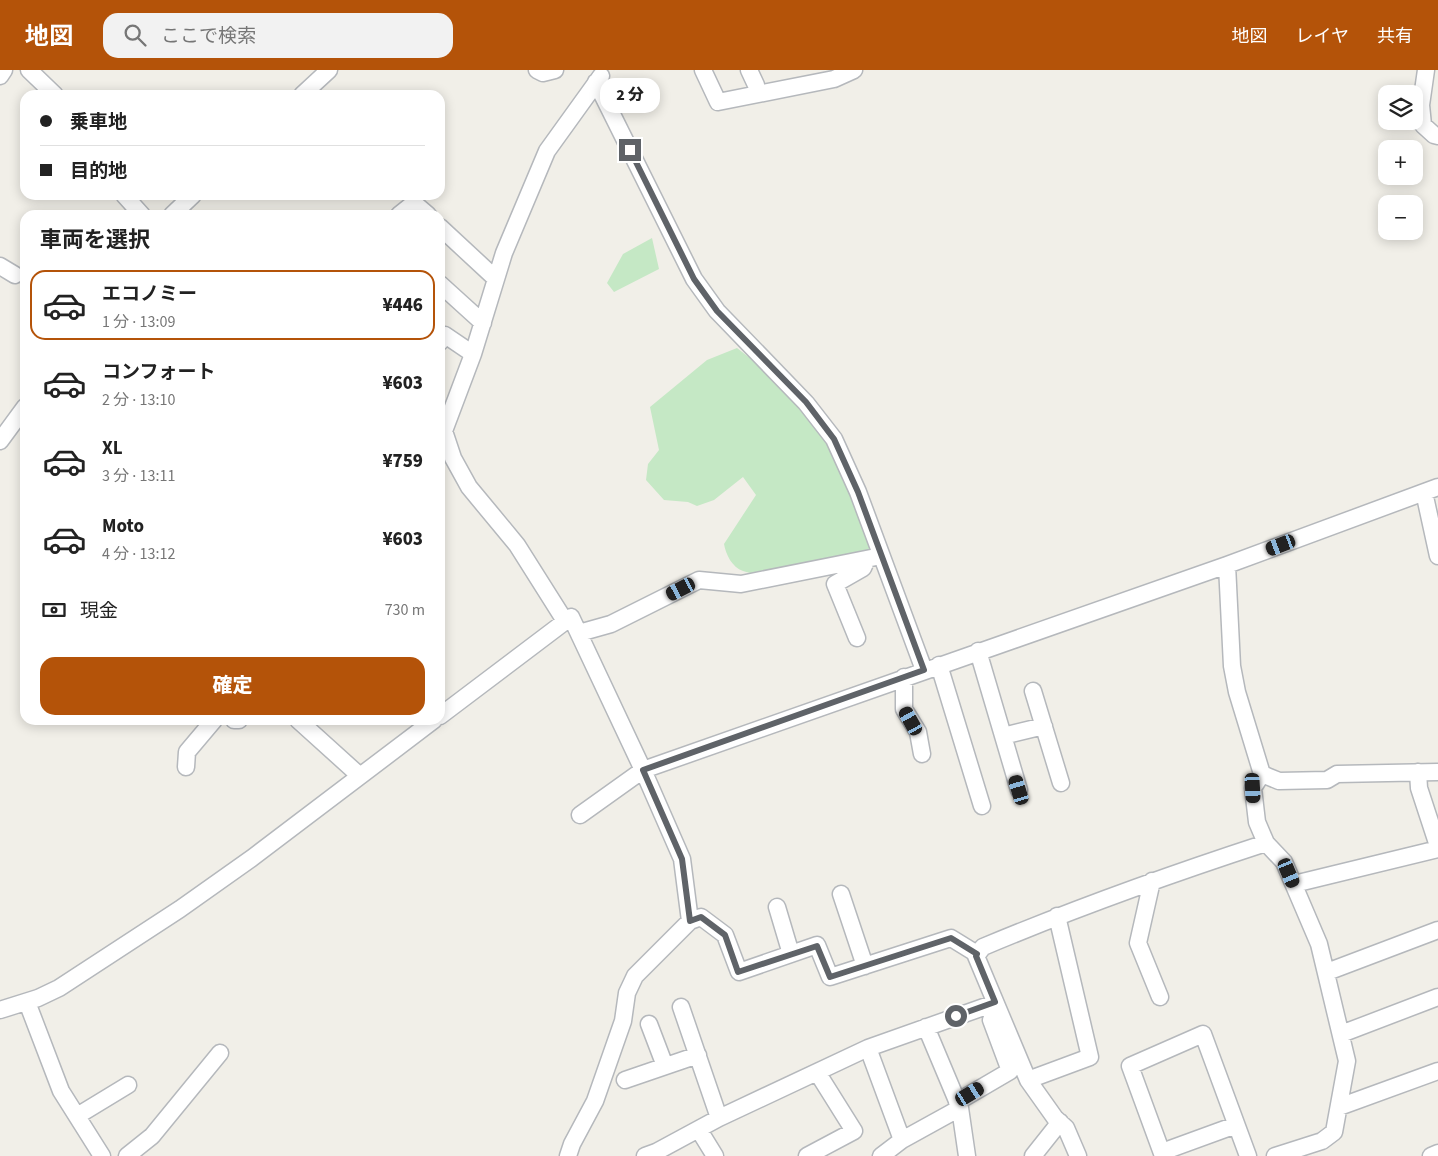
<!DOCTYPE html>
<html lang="ja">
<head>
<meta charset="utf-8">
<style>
	:root { --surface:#fff; --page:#f2f2f2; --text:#222; --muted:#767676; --line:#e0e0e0; --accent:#b45309 }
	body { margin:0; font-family:"Source Sans 3","Noto Sans JP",sans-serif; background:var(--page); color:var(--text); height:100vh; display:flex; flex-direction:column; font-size:19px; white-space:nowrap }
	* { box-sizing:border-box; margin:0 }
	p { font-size:16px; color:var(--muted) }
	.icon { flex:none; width:28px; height:28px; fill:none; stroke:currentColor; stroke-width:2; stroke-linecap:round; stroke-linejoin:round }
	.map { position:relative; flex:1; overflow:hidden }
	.panel { position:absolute; left:20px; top:140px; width:425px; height:515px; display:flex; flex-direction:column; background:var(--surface); border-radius:15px; box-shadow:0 2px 12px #0003 }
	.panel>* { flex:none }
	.hud { position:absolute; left:20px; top:20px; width:425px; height:110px; border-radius:15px; box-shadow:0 2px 12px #0003; display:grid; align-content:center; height:110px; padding:0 20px; background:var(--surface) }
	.controls { position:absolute; left:1378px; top:15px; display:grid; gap:10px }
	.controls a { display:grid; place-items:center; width:45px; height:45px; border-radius:10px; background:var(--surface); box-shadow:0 2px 12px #0003; font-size:25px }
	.end { position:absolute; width:22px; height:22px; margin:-11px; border:6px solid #5f6368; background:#fff; box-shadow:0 0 0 2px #fff }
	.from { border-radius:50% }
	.bubble { position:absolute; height:35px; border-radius:15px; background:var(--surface); box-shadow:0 2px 12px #0003; font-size:16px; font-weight:800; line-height:35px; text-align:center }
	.car { position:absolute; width:15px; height:30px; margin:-15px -8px; border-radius:6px; box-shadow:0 0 4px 1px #0007; background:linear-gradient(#222 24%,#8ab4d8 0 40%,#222 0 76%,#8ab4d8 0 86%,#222 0) }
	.hud b { display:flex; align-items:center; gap:18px; height:48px; font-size:19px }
	.hud b+b { border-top:1px solid var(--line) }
	.hud i { width:12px; height:12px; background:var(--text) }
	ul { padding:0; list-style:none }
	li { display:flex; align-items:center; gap:15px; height:70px; margin:0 10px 8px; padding:0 10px; border:2px solid transparent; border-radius:15px }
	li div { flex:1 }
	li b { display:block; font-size:19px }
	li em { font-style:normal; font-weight:800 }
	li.current { border-color:var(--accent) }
	li>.icon { width:45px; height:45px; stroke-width:1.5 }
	h2 { padding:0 20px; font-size:22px; line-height:60px }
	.pay { display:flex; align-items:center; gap:12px; height:55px; padding:0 20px; font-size:19px }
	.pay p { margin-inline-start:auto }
	.action { display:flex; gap:10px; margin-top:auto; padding:10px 20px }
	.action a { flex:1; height:58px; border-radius:15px; background:var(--accent); color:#fff; font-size:20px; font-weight:800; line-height:58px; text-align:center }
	header { display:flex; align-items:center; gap:30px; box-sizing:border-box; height:70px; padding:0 25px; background:var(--accent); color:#fff }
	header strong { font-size:24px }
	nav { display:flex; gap:28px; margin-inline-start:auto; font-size:18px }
	.search { width:350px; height:45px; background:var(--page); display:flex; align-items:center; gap:12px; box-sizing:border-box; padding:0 18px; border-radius:15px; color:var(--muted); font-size:19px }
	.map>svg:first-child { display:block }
	.green { fill:#c5e8c5 }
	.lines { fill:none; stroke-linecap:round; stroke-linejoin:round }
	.minor-casing { stroke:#b5b8bc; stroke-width:19 }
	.minor { stroke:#fff; stroke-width:16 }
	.route { stroke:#5f6368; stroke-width:6 }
</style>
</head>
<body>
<header>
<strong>地図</strong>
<div class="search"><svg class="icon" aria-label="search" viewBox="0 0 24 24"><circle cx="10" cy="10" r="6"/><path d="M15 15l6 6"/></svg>ここで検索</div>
<nav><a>地図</a><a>レイヤ</a><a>共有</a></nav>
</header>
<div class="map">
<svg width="1438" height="1086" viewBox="0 0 1438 1086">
	<rect width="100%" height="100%" fill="#f1efe8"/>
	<!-- green -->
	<path class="green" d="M 652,168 L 659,199 L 614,222 L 607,213 L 623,184 Z
		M 737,278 C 760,296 785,315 804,337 C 839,378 855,431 872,482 C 845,488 766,511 743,501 C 732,497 726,485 724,474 L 756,425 L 743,407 L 714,430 L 697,436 L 688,432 L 664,430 L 646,410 L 648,394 L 659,380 L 650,337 L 707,290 Z"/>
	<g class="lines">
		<!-- minor casing -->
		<g class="minor-casing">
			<path id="minor" d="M 29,0 L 55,25
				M 537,0 L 543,3 L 555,0
				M 703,0 L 718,32 L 834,9 L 854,0
				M 749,0 L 756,15
				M 1426,0 L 1421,35 L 1423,55 L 1434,65 L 1438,66
				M 0,6 L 4,0
				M 596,12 L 694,209 L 717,241 L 806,333 L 834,369 L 858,422 L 924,600
				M 302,25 L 329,0
				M 124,125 L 142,145
				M 172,145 L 193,125
				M 399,145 L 414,133 L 428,145
				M 440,157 L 496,209
				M 0,196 L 15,205
				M 440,214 L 483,253
				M 440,272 L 445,265 L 473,284
				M 0,371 L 25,337
				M 1424,422 L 1438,486
				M 1227,495 L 1232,596 L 1237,622 L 1262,704 L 1279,711 L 1327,710 L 1337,704 L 1438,702
				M 565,551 L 517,475 L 469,417 L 453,388 L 444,361 L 473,284 L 504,183 L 547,81 L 601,6
				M 579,563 L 611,554 L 699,510 L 741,514 L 881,486
				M 857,568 L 835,514 L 863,498 L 867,489
				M 978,581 L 1019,720
				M 939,595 L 982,736
				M 904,607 L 904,639 L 918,662 L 922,684
				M 1033,621 L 1061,713
				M 440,646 L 571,547 L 643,700 L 1227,495 L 1438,417
				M 234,650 L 239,650
				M 298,650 L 360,706
				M 1003,666 L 1044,656
				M 186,697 L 187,682 L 214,650
				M 1418,702 L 1419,718 L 1438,776
				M 1262,704 L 1253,718 L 1257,752 L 1266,773 L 1284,792 L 1319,874 L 1347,991 L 1334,1062 L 1322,1071 L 1275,1086
				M 1152,811 L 1138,873 L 1160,927
				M 1294,814 L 1438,779
				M 841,824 L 865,896
				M 777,837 L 791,884
				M 690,851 L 701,847 L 725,865 L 739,902 L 817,875 L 830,907 L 951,868 L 977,884
				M 1327,902 L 1438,860
				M 27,932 L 61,1021 L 102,1086
				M 681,937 L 719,1048
				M 0,940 L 38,928 L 59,918 L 180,839 L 252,788 L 434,650
				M 649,954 L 665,996
				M 926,957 L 960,1038
				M 1341,964 L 1438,927
				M 868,978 L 902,1070
				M 625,1010 L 698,985
				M 1028,1010 L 1090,987 L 1057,846
				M 957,1032 L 1010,1001 L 991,950
				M 1339,1037 L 1438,1001
				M 77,1046 L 128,1015
				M 699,1060 L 715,1086
				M 1162,1082 L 1236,1055
				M 127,1086 L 152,1066 L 220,983
				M 568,1086 L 572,1074 L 595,1031 L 623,951 L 627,923 L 635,906 L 690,851 L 682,789 L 643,700 L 580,745
				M 645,1086 L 656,1082 L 719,1048 L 868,978 L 995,933
				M 807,1086 L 854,1061 L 817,1002
				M 881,1086 L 902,1070 L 960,1038 L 967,1086
				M 1033,1086 L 1060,1052
				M 1078,1086 L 1066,1058 L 1055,1048 L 1028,1010 L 976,886 L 983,877 C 1076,838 1171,804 1266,773
				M 1163,1086 L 1130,996 L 1203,964 L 1248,1086
				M 1431,1086 L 1438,1083"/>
		</g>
		<!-- minor -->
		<use href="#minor" class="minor"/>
	</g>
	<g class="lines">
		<!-- route -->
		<path class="route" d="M 630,80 L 694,209 L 717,241 L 806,332 L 834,369 L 858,422 L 924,600 L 643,700 L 682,789 L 690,851 L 701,847 L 725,865 L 738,902 L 817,876 L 830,907 L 951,868 L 977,884 L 976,886 L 995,932 L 956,946"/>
	</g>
</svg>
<div class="controls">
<a><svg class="icon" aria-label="layers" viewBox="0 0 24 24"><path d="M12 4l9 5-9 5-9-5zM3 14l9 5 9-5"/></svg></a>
<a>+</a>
<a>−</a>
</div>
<i class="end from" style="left:956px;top:946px"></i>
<i class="end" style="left:630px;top:80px"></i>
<div class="bubble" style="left:600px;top:8px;width:60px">2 分</div>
<i class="car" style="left:1281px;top:475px;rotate:249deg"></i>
<i class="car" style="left:681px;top:519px;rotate:243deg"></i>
<i class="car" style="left:911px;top:651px;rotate:331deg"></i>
<i class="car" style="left:1253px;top:718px;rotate:177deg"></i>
<i class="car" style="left:1019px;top:720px;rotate:343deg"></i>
<i class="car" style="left:1289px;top:803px;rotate:157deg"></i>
<i class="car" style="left:970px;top:1024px;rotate:59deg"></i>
<div class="hud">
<b><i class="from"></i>乗車地</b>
<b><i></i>目的地</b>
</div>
<section class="panel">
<h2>車両を選択</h2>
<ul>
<li class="current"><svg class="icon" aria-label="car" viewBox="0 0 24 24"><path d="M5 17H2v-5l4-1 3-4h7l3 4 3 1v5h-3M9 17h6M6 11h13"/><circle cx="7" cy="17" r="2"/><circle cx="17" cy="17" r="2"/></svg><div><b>エコノミー</b><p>1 分 · 13:09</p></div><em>¥446</em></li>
<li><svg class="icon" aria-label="car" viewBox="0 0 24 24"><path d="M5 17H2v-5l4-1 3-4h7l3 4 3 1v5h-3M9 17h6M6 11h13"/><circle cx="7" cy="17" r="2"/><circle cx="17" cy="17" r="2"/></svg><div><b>コンフォート</b><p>2 分 · 13:10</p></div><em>¥603</em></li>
<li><svg class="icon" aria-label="car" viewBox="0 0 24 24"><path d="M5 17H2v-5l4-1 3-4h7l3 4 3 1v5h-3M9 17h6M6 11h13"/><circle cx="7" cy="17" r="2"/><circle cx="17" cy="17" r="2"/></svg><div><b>XL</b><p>3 分 · 13:11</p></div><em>¥759</em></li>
<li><svg class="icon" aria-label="car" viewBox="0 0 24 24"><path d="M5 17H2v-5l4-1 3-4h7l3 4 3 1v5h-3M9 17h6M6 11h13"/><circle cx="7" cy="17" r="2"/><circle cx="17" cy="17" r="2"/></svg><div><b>Moto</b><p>4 分 · 13:12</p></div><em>¥603</em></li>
</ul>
<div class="pay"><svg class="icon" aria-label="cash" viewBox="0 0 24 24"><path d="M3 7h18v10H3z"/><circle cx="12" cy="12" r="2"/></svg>現金<p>730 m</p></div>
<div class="action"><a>確定</a></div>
</section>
</div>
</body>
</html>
